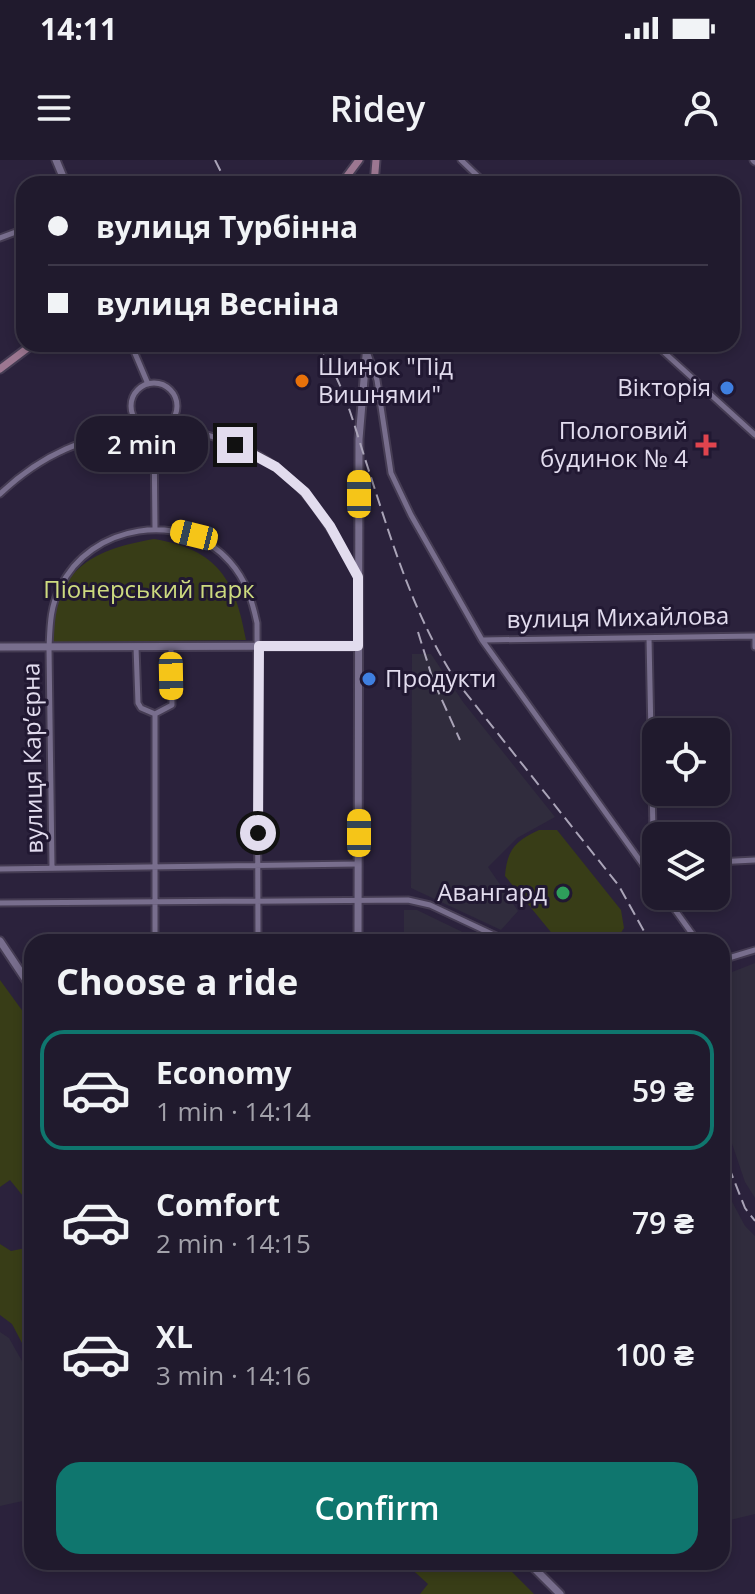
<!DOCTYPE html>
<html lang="en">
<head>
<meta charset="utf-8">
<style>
	:root { --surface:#201a2d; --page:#2d2739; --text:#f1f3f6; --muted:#a2a1aa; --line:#3d3849; --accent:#0f766e }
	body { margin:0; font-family:"Open Sans",sans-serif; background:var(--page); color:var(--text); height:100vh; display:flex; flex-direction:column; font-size:30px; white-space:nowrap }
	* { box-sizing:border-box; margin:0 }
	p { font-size:26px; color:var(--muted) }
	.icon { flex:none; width:44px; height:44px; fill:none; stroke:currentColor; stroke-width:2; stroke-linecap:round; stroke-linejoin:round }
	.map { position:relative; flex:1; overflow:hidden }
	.details { position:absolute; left:24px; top:774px; width:706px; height:636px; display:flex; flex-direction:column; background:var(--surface); border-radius:24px; box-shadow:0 4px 12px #0003,0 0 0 2px var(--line) }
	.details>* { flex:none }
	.top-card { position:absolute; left:16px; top:16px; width:724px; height:176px; border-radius:24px; box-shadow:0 4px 12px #0003,0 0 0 2px var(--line); display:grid; align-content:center; height:176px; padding:0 32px; background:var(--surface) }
	.tools { position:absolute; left:642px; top:558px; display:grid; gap:16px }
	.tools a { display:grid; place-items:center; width:88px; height:88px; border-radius:16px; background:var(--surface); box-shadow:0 4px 12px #0003,0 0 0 2px var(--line); font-size:40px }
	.end { position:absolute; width:36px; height:36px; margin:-18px; border:10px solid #e2dcee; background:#111; box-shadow:0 0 0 4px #111 }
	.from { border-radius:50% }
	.bubble { position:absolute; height:56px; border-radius:24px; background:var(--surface); box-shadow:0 4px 12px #0003,0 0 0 2px var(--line); font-size:26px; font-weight:600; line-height:56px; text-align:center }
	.car { position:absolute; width:24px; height:48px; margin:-24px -12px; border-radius:10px; box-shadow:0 0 6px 2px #0007; background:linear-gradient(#f5c518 24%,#345 0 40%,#f5c518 0 76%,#345 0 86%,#f5c518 0) }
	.top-card b { display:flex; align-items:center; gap:28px; height:76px; font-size:30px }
	.top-card b+b { border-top:2px solid var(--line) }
	.top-card i { width:20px; height:20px; background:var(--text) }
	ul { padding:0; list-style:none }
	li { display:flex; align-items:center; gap:24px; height:120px; margin:0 16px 12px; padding:0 16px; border:4px solid transparent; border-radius:24px }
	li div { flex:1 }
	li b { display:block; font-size:30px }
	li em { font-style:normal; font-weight:600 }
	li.active { border-color:var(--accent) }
	li>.icon { width:72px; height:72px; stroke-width:1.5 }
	h2 { padding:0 32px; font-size:36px; line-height:96px }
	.cta { display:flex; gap:16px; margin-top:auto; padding:16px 32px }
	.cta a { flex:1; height:92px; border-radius:24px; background:var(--accent); color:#fff; font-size:32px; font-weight:600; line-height:92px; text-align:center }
	.status { display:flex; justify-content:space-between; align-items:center; height:56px; padding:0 40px; background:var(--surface); direction:ltr }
	.status svg { height:22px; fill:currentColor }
	header { display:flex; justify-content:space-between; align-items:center; height:104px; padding:0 32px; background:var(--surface); font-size:36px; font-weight:600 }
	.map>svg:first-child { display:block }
	.industrial { fill:#302c3d }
	.green { fill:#383d17 }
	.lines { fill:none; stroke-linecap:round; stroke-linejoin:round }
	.minor-casing { stroke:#453c53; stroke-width:9 }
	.tertiary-casing { stroke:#453c53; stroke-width:11 }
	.secondary-casing { stroke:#453c53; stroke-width:11 }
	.minor { stroke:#786e8d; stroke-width:5 }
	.tertiary { stroke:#786e8d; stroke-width:7 }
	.secondary { stroke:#9c7791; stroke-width:7 }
	.rail { stroke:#aaa4b8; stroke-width:2; stroke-dasharray:12 6; stroke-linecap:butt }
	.route { stroke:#e2dcee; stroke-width:10 }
	.food-dot { fill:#e8710a; stroke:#211832; stroke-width:3 }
	.shop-dot { fill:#3f7fe0; stroke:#211832; stroke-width:3 }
	.health-dot { fill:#e0444e; stroke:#211832; stroke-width:3 }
	.leisure-dot { fill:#2e9e5b; stroke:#211832; stroke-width:3 }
	.labels { text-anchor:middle; stroke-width:6; stroke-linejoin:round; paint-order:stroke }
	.poi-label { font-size:24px; fill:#e2dcee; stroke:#211832; text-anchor:end }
	.park-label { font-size:24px; fill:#cdda7f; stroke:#211832 }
	.street-label { font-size:24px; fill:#e2dcee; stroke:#211832 }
</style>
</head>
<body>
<div class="status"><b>14:11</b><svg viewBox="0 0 49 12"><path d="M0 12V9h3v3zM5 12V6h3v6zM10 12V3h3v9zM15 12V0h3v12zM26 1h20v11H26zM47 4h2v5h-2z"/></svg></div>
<header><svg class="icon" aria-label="menu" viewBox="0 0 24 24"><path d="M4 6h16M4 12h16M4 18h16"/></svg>Ridey<svg class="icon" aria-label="person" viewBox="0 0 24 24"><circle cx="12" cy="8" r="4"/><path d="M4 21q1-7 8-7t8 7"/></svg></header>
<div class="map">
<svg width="755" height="1434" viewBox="0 0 755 1434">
	<rect width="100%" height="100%" fill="#2b223c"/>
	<!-- industrial -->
	<path class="industrial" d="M 412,494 L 431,494 L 463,542 L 555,657 L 517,678 L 488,707 L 518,751 L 501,770 L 411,728 Z
		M 404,750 L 417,750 L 483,782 L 404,782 Z
		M 755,803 L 755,1038 L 745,1022 L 722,954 L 722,816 Z
		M 722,1023 L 745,1066 L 755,1076 L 755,1354 L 722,1362 Z
		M 0,1172 L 9,1178 L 32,1219 L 32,1339 L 0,1346 Z"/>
	<!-- green -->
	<path class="green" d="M 154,379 C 218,390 235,419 246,480 L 51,482 C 54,411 89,390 154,379 Z
		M 539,670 L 557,670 L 621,750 L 624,768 L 615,782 L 559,782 L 505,716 C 507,690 515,681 539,670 Z
		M 0,820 L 32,864 L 32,1063 L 26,1066 L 27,1041 L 10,1020 L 0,1027 Z
		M 32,1071 L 32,1202 L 12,1164 L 0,1155 L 0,1084 L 11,1091 L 26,1088 L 27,1074 Z
		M 404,1402 L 502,1402 L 534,1434 L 420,1434 L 428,1424 Z"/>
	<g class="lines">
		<!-- minor casing -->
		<g class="minor-casing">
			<path id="minor" d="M 461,0 L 486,24
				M 0,78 L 24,69
				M 131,184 L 148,224
				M 655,184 L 755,275
				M 368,194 L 377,220 L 391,313 L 411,355 L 482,480 L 656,723
				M131 246a23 23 0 1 1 46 0a23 23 0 1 1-46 0Z
				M 169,263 C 196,273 225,278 251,291 C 304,318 330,367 358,416
				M 154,269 L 155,369
				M 0,334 C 45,291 83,280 142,266
				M 755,476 L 755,487
				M 649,478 L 654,721
				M 483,480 L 755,476
				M 136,487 L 138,543 L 141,548 L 155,554 L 172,545 L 171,488
				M 716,702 L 755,700
				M 52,707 L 49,488 C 50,466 50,447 60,428 C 89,364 184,349 230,402 C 246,420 252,440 257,463 L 258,782
				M 0,709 L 358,704
				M 665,736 L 698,782
				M 0,743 L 408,740 L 430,745 L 509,782
				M 155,782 L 155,554
				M 722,800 L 755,790"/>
		</g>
		<!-- tertiary casing -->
		<g class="tertiary-casing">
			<path id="tertiary" d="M 56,0 L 66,24
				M 754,0 L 755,1
				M 0,487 L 358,486
				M 0,781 L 32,829
				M 358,782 L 359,279 L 367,184
				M 528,1402 L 560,1434"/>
		</g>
		<!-- secondary casing -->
		<g class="secondary-casing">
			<path id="secondary" d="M 341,24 L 359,0
				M 374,24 L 376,0
				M 0,209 L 33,184"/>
		</g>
		<!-- minor -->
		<use href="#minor" class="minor"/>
		<!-- tertiary -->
		<use href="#tertiary" class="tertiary"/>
		<!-- secondary -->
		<use href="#secondary" class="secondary"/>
		<!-- rail -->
		<path class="rail" d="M 215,0 L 227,24
			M 318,184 C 345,226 353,262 368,308 C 392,382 414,457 457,522 L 619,726 L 650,782
			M 418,472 L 433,520 L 460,580
			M 722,990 L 745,1048 L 755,1061"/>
	</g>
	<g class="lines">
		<!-- route -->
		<path class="route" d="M 235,285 L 276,307 L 305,332 L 330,366 L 358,417 L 358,486 L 259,486 L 258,673"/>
	</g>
	<!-- markers -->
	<circle class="food-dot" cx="302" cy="221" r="8"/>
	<g class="shop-dot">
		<circle cx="727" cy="228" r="8"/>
		<circle cx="369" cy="519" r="8"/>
	</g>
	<path class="health-dot" d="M702 273h8v8h8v8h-8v8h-8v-8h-8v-8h8z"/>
	<circle class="leisure-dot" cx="563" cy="733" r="8"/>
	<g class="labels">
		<!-- poi labels -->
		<g class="poi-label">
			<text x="318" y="215" text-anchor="start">Шинок "Під<tspan x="318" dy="28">Вишнями"</tspan></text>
			<text x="711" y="236">Вікторія</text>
			<text x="688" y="279">Пологовий<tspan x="688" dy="28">будинок № 4</tspan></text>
			<text x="385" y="527" text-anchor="start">Продукти</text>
			<text x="547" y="741">Авангард</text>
		</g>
		<!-- park labels -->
		<g class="park-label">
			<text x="149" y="438">Піонерський парк</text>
		</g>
		<!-- street labels -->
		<g class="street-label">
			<text transform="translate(618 458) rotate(-1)" y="8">вулиця Михайлова</text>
			<text transform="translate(33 598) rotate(-91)" y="8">вулиця Кар’єрна</text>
		</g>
	</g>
</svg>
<div class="tools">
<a><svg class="icon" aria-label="locate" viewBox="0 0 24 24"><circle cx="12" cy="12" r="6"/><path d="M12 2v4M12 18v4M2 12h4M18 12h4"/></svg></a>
<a><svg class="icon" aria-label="layers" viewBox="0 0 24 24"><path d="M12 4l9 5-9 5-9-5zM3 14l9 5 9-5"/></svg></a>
</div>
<i class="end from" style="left:258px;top:673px"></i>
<i class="end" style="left:235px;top:285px"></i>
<div class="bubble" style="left:76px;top:256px;width:132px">2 min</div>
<i class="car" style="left:359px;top:334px;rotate:0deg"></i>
<i class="car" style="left:194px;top:375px;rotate:284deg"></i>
<i class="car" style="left:171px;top:516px;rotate:179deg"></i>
<i class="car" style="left:359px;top:673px;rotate:0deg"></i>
<div class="top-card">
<b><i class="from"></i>вулиця Турбінна</b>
<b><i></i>вулиця Весніна</b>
</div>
<section class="details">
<h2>Choose a ride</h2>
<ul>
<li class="active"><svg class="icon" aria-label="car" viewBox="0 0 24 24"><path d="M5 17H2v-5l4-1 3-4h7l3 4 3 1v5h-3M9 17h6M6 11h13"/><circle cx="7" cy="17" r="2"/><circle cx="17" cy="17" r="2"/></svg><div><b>Economy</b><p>1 min · 14:14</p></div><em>59 ₴</em></li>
<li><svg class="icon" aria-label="car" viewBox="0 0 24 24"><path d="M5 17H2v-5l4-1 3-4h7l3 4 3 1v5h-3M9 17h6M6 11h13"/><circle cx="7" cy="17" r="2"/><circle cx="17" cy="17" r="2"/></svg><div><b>Comfort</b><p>2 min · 14:15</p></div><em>79 ₴</em></li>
<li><svg class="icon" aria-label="car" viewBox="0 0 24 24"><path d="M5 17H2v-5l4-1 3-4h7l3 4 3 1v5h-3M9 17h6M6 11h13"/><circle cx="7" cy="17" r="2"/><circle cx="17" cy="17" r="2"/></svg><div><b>XL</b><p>3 min · 14:16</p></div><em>100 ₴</em></li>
</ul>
<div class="cta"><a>Confirm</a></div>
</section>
</div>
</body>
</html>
